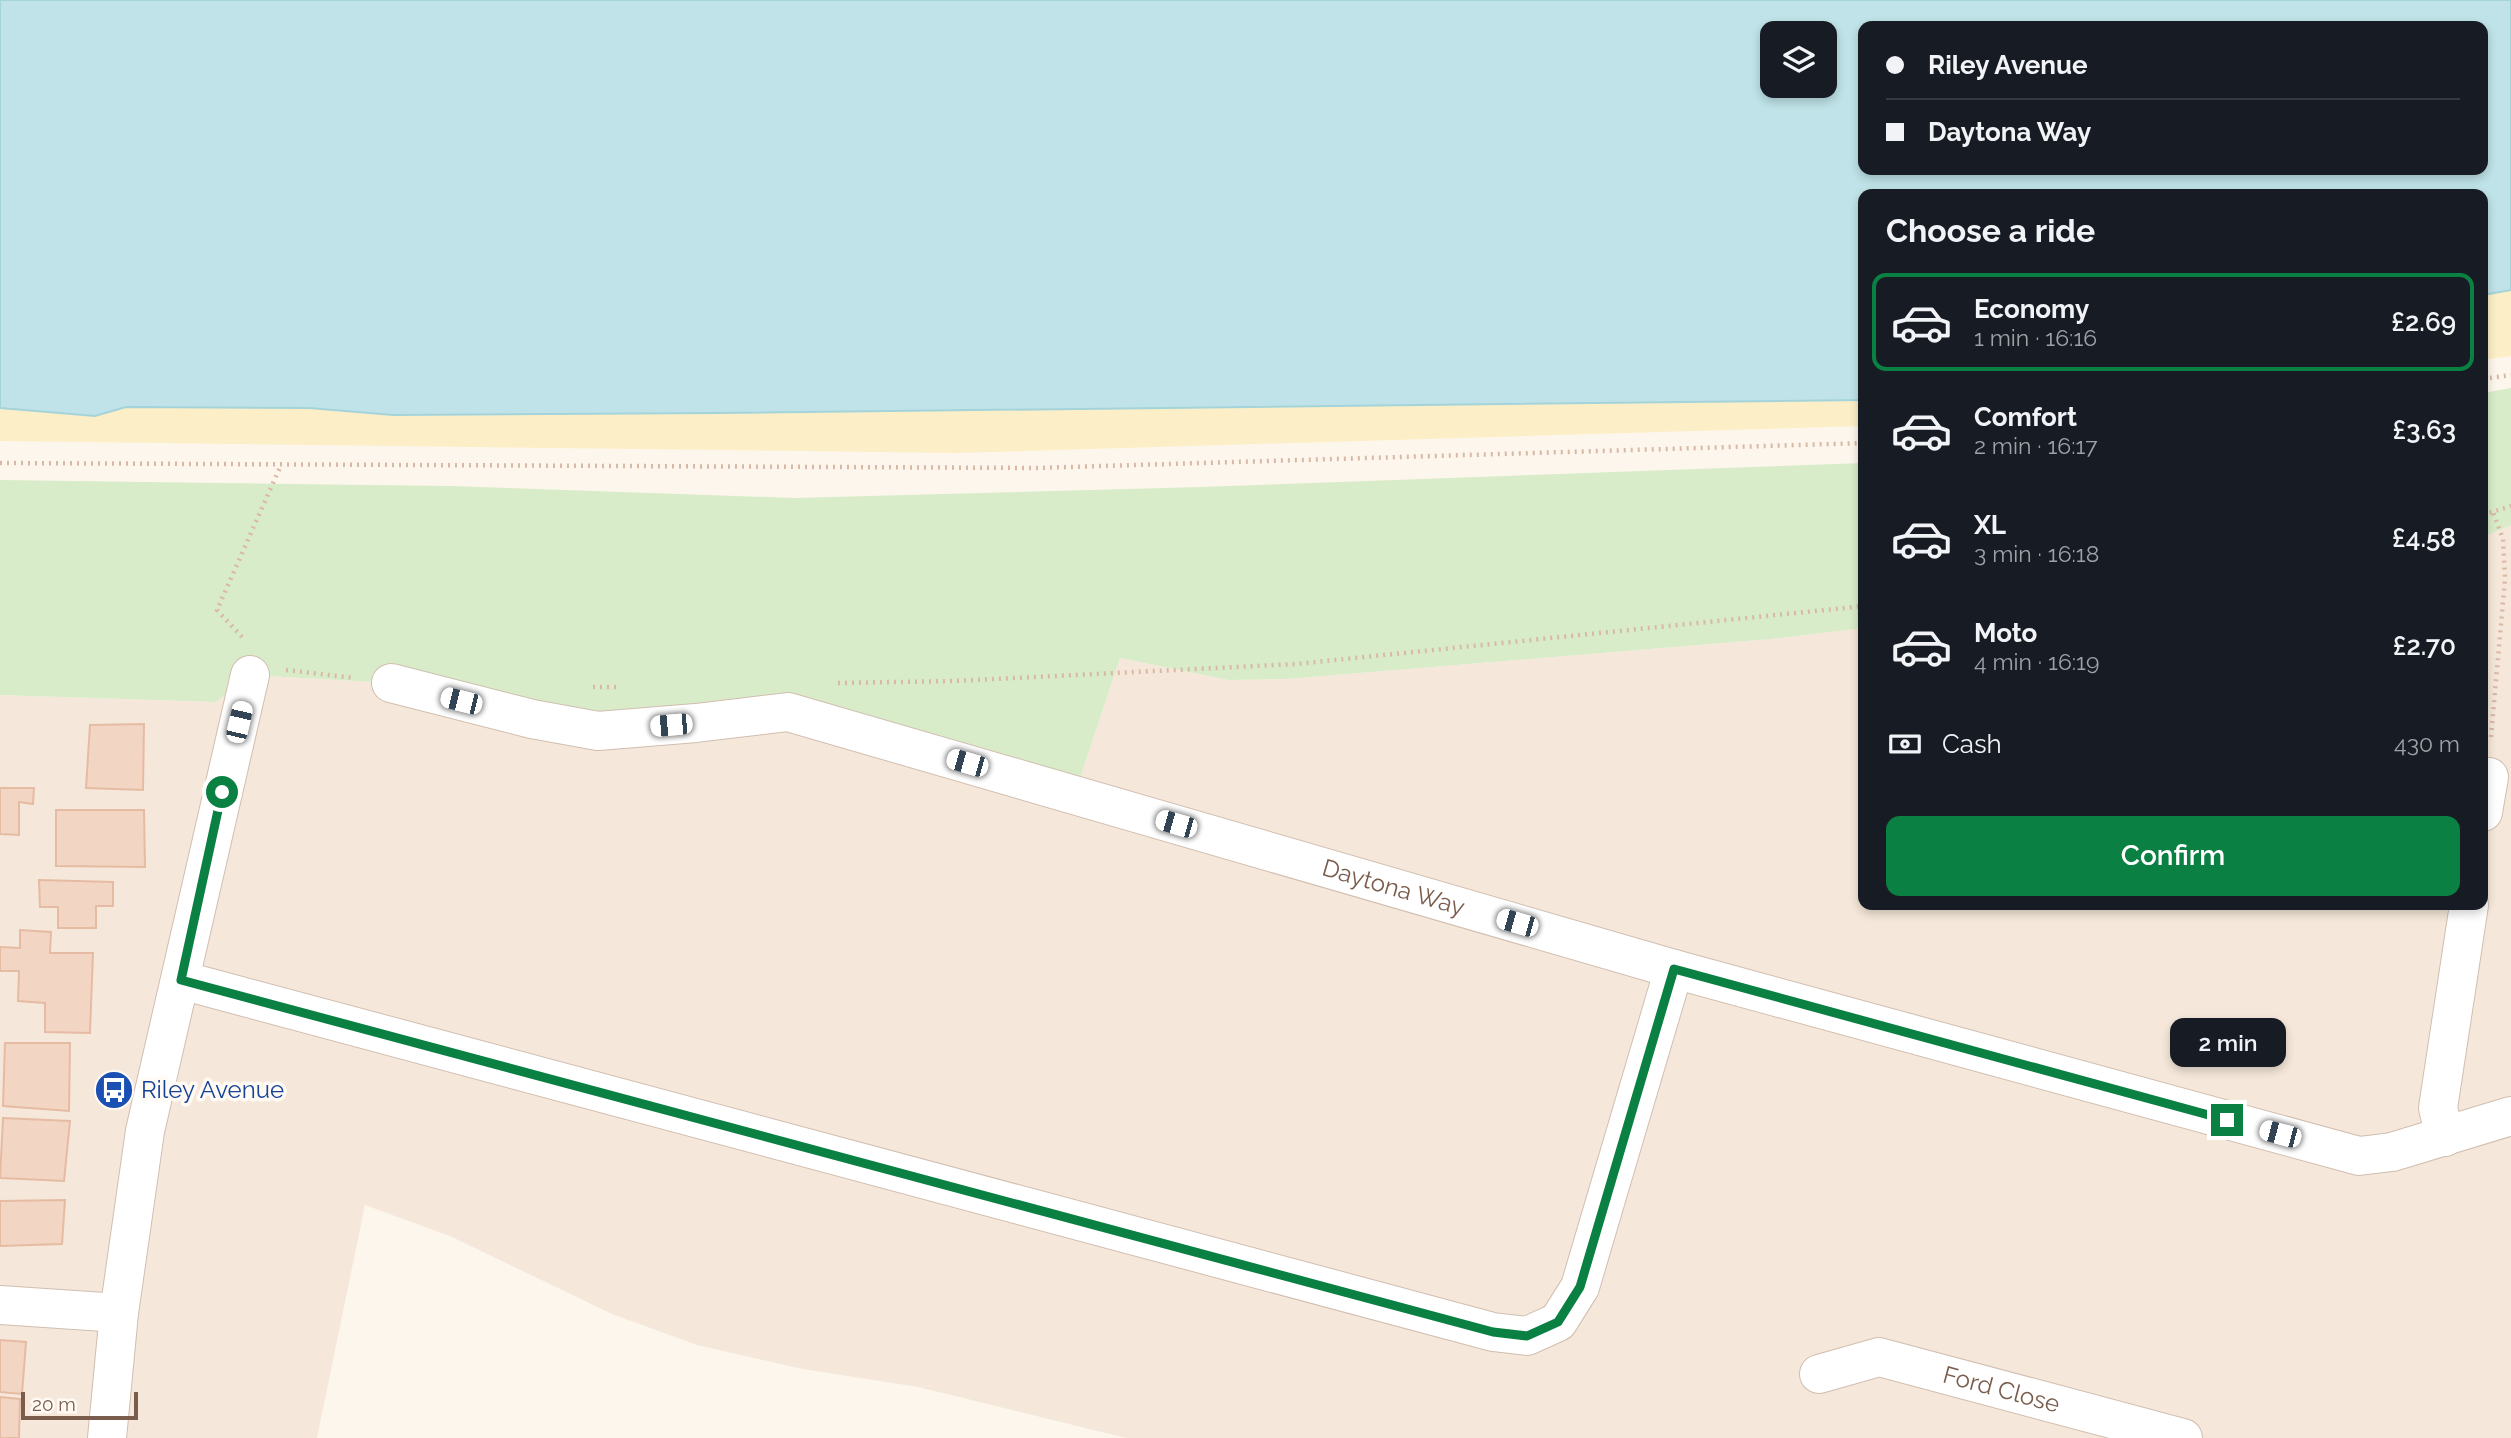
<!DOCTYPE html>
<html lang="en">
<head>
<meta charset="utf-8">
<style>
	:root { --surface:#171b24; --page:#20242c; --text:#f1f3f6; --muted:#9ea1a6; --line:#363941; --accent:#0b8043 }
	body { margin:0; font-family:Raleway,sans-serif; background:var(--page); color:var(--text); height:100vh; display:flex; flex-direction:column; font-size:26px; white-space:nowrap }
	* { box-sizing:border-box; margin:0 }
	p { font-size:23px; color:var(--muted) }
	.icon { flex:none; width:38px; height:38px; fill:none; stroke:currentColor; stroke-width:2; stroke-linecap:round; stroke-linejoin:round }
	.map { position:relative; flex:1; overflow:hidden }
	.details { position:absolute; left:1858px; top:189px; width:630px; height:721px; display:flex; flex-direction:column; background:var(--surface); border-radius:14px; box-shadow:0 4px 10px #0003 }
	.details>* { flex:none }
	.hud { position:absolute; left:1858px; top:21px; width:630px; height:154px; border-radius:14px; box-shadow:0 4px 10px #0003; display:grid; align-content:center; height:154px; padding:0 28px; background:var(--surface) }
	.controls { position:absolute; left:1760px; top:21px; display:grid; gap:14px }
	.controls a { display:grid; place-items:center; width:77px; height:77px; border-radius:14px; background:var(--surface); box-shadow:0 4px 10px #0003; font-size:35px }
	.scale { position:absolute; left:21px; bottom:18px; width:117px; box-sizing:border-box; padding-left:7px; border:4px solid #7a5c4d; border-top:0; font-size:19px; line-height:24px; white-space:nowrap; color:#7a5c4d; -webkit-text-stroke:5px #fffaf3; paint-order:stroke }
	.end { position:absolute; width:32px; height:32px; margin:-16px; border:9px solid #0b8043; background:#fff; box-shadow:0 0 0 4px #fff }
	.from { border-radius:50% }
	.bubble { position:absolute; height:49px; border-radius:14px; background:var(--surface); box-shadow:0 4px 10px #0003; font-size:23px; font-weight:600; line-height:49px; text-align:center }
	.car { position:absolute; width:21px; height:42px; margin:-21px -10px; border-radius:9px; box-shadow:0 0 5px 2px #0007; background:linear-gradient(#fff 24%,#345 0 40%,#fff 0 76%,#345 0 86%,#fff 0) }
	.hud b { display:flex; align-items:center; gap:24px; height:66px; font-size:26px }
	.hud b+b { border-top:2px solid var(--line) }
	.hud i { width:18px; height:18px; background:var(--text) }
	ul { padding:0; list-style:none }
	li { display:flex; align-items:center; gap:21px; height:98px; margin:0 14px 10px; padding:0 14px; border:4px solid transparent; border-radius:14px }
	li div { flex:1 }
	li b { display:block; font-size:26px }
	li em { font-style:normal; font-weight:600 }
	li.active { border-color:var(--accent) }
	li>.icon { width:63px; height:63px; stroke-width:1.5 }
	h2 { padding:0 28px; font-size:32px; line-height:84px }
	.pay { display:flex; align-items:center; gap:18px; height:77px; padding:0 28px; font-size:26px }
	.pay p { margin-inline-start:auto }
	.action { display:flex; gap:14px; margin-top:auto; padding:14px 28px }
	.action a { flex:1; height:80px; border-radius:14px; background:var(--accent); color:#fff; font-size:28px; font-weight:600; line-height:80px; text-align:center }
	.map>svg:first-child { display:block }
	.residential { fill:#f5e8da }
	.green { fill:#d8ecc9 }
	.sand { fill:#fcefc7 }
	.water { fill:#bfe3e8; stroke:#a5d3da; stroke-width:2; fill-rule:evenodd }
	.building { fill:#f3d5c3; stroke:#e6bba3; stroke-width:2 }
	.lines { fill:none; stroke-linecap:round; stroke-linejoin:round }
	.street-casing { stroke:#d1beb0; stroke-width:40 }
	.path { stroke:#d9b8a5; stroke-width:4.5; stroke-dasharray:2 5; stroke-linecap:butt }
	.street { stroke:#fff; stroke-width:38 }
	.route { stroke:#0b8043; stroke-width:9 }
	.labels { text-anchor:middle; stroke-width:7; stroke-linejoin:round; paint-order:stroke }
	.street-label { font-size:24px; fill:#7a5c4d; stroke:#fffaf3 }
	.transit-label { font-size:24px; fill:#164399; stroke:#fffaf3; text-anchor:start }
</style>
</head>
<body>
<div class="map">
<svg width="2511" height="1438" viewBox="0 0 2511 1438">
	<rect width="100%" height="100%" fill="#fdf6ec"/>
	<!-- residential -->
	<path class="residential" d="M 2511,523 L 2511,1438 L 1126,1438 L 918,1387 L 803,1369 L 697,1345 L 612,1314 L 452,1237 L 365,1205 L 317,1438 L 0,1438 L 0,695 L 216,702 L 250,675 L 391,683 L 767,716 L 1079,780 L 1120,658 L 1228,680 L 1287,679 L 1771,639 L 1864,628 L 1864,905 L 2483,905 L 2483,537 Z"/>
	<!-- green -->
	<path class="green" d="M 2511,388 L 2511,525 L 2483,537 L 2483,393 Z
		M 1864,463 L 1864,628 L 1771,639 L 1287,679 L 1228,680 L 1120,658 L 1079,781 L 789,712 L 598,731 L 391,683 L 250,675 L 216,702 L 0,695 L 0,480 L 449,486 L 796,498 L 1201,487 Z"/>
	<!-- sand -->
	<path class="sand" d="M 2511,189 L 2511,356 L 2483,360 L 2483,194 Z
		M 0,240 L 1864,247 L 1864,426 L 956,453 L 0,441 Z"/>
	<!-- water -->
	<path class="water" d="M 0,0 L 2511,0 L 2511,290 L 2483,295 L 2483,194 L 1864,194 L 1864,400 L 719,413 L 393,415 L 309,408 L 126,407 L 95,416 L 0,408 ZM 1864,26 L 2483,26 L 2483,170 L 1864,170 ZM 1773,33 L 1825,33 L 1825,86 L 1773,86 Z"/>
	<!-- building -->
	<path class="building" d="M 144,724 L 143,790 L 86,788 L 90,725 Z
		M 0,788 L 34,788 L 33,804 L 19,802 L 19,835 L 0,834 Z
		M 56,810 L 144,810 L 145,867 L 56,866 Z
		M 39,880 L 113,882 L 113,906 L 96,906 L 96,928 L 58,928 L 58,907 L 40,907 Z
		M 20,930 L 51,932 L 50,953 L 93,953 L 90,1033 L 45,1032 L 45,1003 L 18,1001 L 19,971 L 0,971 L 0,947 L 20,948 Z
		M 5,1043 L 70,1043 L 69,1111 L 3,1106 Z
		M 3,1118 L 70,1121 L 64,1181 L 0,1178 Z
		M 65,1200 L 62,1244 L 0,1246 L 0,1201 Z
		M 0,1340 L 26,1342 L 22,1394 L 0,1392 Z
		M 0,1397 L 20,1399 L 19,1438 L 0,1438 Z"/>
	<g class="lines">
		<!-- street casing -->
		<g class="street-casing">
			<g id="street">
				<path id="s1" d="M 391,683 L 532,719 L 598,731 L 696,723 L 788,712 L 1674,969 L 2359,1156 L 2392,1152 L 2511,1116"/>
				<path d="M 2483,812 L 2489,777"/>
				<path d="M 181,980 L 1493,1332 L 1527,1336 L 1558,1322 L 1580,1287 L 1674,969"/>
				<path d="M 2445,1137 L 2438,1108 L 2469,905"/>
				<path d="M 0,1305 L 119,1313"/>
				<path id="s2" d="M 1819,1374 L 1879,1357 L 2183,1438"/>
				<path d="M 107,1438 L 119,1313 L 145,1131 L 250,675"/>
			</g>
		</g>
		<!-- path -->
		<path class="path" d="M 2483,379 L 2511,375
			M 0,463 L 1036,468 L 1864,443
			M 2483,515 L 2511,506
			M 242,637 L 217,610 L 281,465
			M 286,670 L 354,678
			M 838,683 L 954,681 L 1296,664 L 1864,606
			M 593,687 L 616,687
			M 2491,737 L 2505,579 L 2503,539 L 2493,512"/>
		<!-- street -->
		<use href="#street" class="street"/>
	</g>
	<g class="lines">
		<!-- route -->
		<path class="route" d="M 222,792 L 181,980 L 1493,1332 L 1527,1336 L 1558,1322 L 1580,1287 L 1674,969 L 2227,1120"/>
	</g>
	<!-- icons -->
	<defs>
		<g id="bus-disc" transform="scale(2.0125)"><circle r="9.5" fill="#1a4fb4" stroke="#fffaf3"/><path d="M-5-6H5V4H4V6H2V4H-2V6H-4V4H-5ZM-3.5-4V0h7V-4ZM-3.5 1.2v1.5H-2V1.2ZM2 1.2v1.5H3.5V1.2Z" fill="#fff"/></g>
	</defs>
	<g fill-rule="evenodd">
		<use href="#bus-disc" x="114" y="1090"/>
	</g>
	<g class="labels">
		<!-- street labels -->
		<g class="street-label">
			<text dy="8" stroke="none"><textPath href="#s1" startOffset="1034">Daytona Way</textPath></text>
			<text dy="8" stroke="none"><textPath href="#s2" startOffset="189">Ford Close</textPath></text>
		</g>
		<!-- transit labels -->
		<g class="transit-label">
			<text x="141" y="1098">Riley Avenue</text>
		</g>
	</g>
</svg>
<div class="controls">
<a><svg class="icon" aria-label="layers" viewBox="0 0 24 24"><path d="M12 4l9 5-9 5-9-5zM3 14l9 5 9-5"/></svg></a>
</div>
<div class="scale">20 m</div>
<i class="end from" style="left:222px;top:792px"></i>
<i class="end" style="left:2227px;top:1120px"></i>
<div class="bubble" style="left:2170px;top:1018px;width:116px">2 min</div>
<i class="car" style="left:461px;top:701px;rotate:284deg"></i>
<i class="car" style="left:239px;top:722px;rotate:13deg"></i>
<i class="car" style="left:671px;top:725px;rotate:265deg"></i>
<i class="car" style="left:967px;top:763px;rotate:286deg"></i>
<i class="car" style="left:1176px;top:824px;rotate:286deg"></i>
<i class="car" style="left:1517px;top:923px;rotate:286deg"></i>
<i class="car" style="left:2280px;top:1134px;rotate:285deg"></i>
<div class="hud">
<b><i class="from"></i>Riley Avenue</b>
<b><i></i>Daytona Way</b>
</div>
<section class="details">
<h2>Choose a ride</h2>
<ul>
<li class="active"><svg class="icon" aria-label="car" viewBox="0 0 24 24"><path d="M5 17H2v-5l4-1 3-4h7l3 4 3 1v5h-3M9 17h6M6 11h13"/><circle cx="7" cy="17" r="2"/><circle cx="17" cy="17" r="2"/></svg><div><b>Economy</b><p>1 min · 16:16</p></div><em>£2.69</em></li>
<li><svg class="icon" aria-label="car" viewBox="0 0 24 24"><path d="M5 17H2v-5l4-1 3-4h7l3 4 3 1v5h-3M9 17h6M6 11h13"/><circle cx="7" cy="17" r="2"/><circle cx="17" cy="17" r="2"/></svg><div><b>Comfort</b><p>2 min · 16:17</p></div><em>£3.63</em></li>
<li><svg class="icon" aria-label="car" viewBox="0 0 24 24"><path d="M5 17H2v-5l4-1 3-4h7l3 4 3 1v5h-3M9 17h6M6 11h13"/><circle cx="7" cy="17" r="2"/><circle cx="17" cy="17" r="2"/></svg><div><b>XL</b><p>3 min · 16:18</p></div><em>£4.58</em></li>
<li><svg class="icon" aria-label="car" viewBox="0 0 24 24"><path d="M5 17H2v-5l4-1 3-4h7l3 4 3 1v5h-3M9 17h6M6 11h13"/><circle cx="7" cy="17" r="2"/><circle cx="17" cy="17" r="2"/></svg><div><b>Moto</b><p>4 min · 16:19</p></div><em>£2.70</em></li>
</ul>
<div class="pay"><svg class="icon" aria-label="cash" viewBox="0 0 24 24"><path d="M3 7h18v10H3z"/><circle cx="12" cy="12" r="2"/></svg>Cash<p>430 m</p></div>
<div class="action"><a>Confirm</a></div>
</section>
</div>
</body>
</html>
